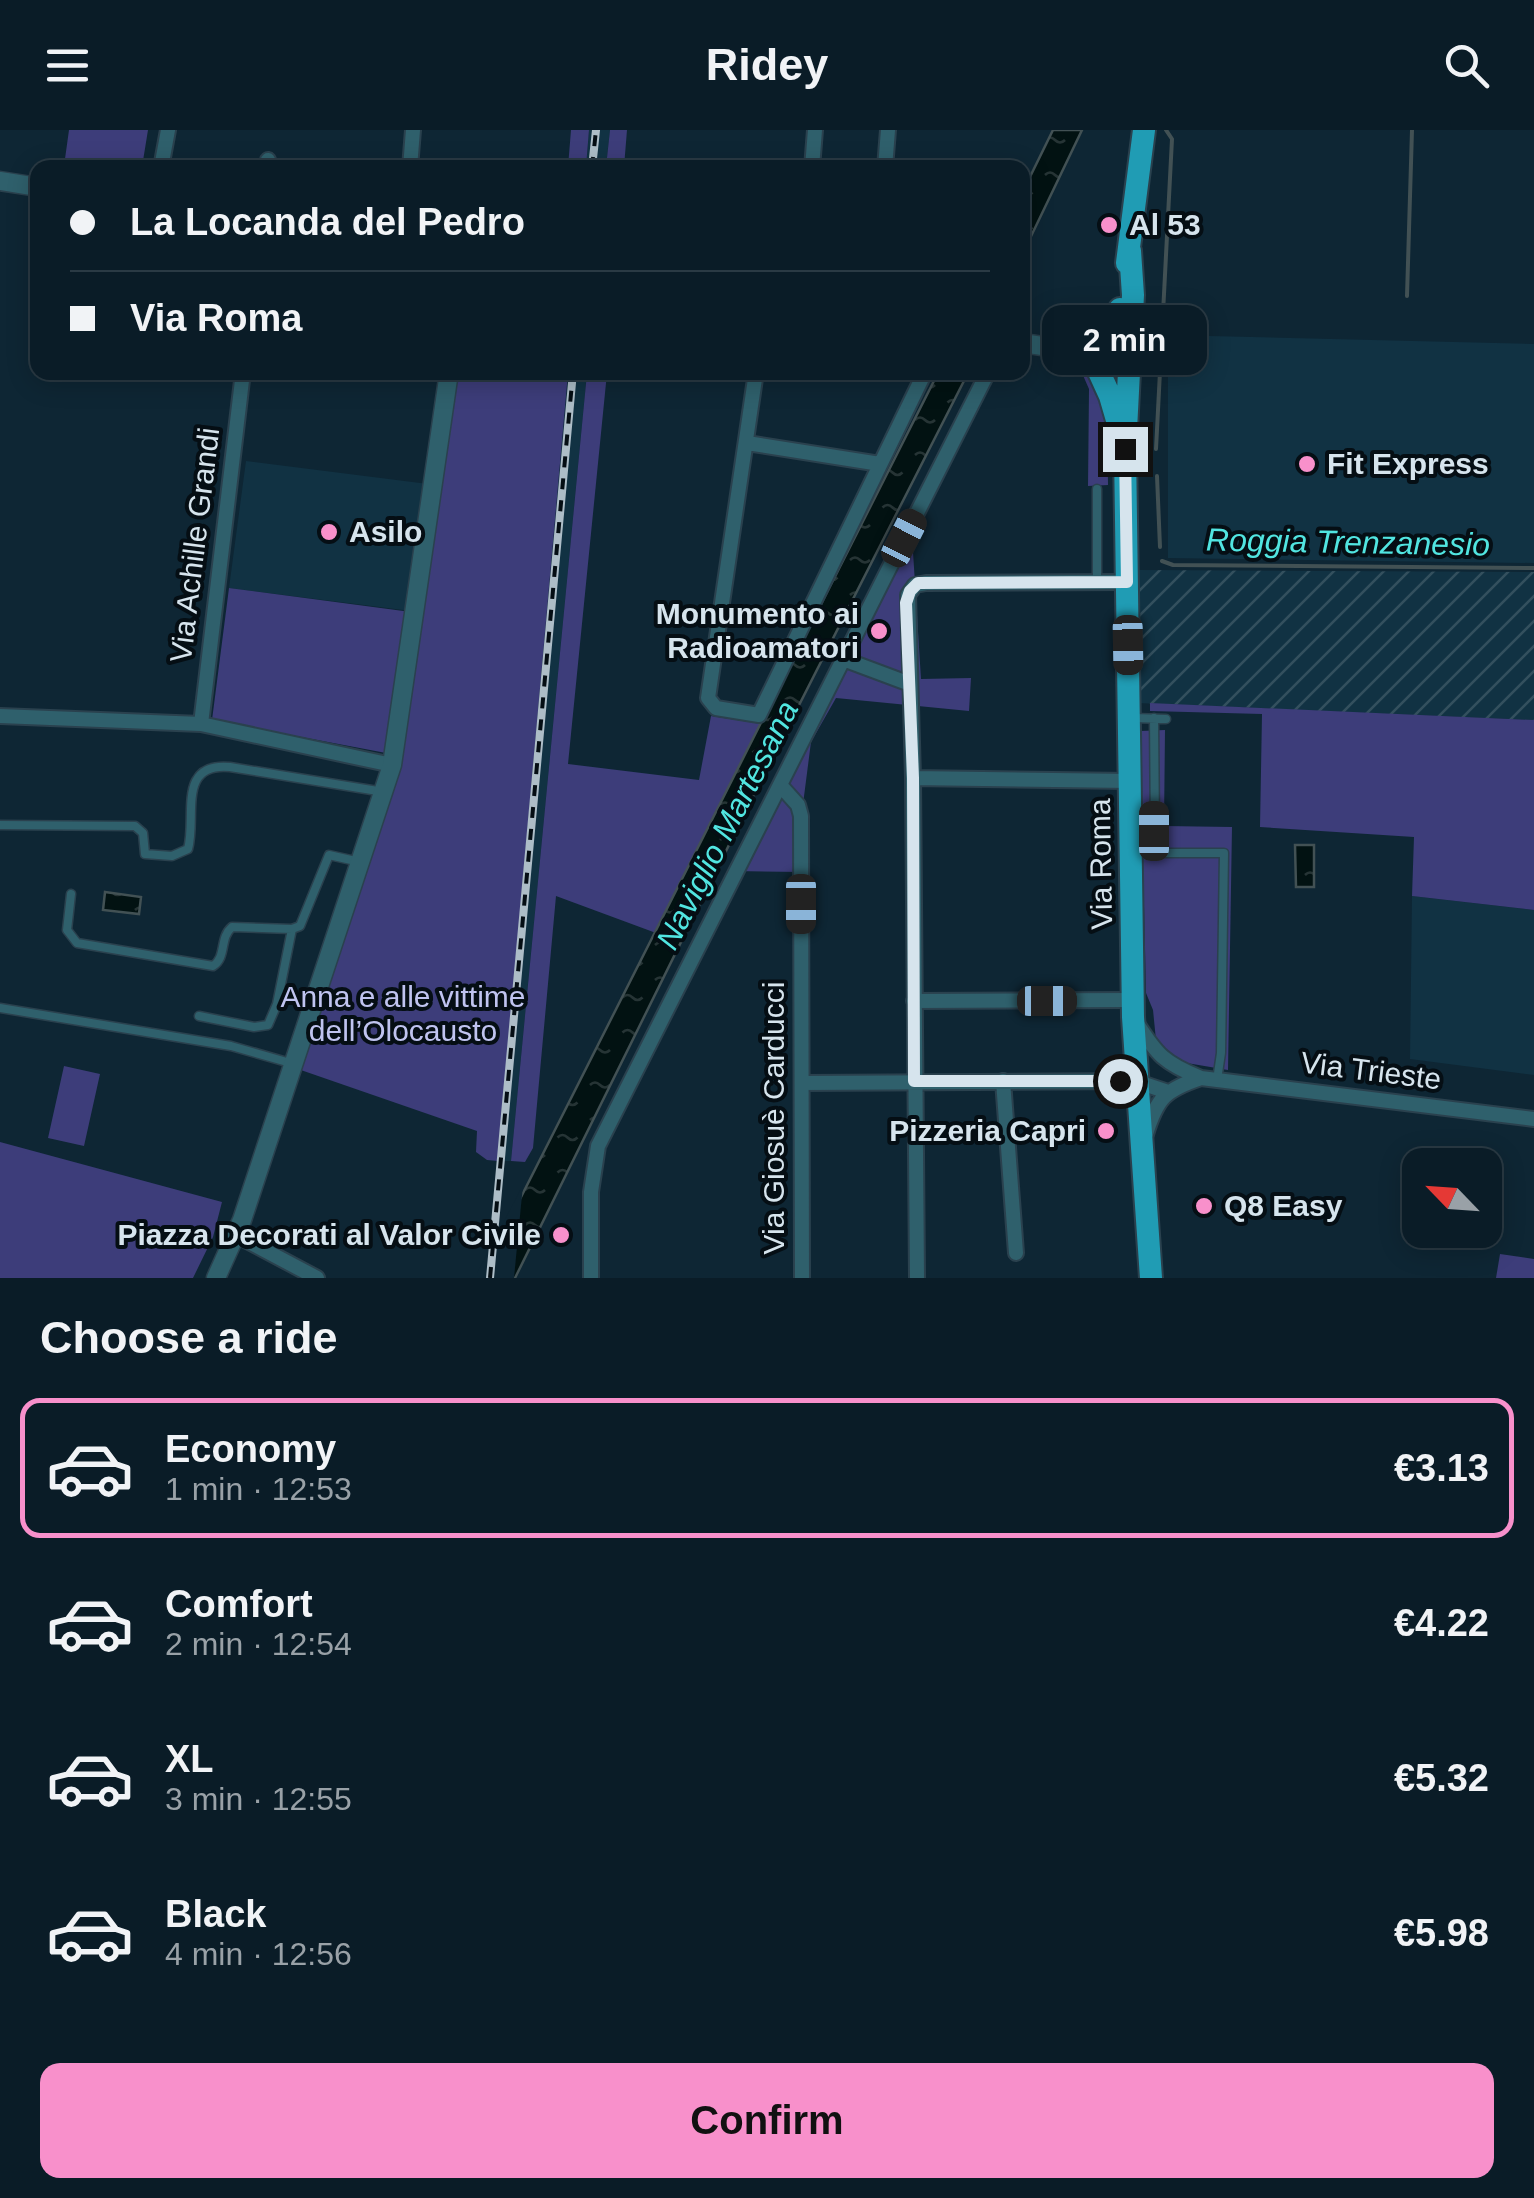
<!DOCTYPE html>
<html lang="en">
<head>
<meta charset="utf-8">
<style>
	:root { --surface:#0a1c27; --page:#13252f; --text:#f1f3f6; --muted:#99a1a7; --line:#2a3a44; --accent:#f890cb }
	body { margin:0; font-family:Arial,sans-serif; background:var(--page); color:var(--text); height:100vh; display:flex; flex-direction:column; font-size:38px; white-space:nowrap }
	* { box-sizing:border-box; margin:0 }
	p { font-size:32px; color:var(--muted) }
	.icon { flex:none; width:55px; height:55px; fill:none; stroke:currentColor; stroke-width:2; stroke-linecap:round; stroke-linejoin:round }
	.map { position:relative; height:1148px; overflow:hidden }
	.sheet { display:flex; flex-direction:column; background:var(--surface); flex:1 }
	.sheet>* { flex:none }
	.banner { position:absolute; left:30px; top:30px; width:1000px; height:220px; border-radius:20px; box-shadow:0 5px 25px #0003,0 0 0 2px var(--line); display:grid; align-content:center; height:220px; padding:0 40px; background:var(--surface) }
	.needle { width:65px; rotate:295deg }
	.tools { position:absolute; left:1402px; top:1018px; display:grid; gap:20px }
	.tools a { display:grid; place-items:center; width:100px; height:100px; border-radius:20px; background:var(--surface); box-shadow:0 5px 25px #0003,0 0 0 2px var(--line); font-size:50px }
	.end { position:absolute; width:45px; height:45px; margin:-22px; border:12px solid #d6e4ed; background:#111; box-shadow:0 0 0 5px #111 }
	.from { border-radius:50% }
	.bubble { position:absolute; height:70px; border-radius:20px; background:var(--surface); box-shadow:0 5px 25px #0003,0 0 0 2px var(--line); font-size:32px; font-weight:700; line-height:70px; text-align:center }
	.car { position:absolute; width:30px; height:60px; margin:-30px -15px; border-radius:12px; box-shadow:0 0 8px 2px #0007; background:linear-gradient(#222 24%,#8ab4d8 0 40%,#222 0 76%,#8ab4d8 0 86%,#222 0) }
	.banner b { display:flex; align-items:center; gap:35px; height:95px; font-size:38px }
	.banner b+b { border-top:2px solid var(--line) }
	.banner i { width:25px; height:25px; background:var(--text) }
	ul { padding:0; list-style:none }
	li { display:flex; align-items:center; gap:30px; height:140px; margin:0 20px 15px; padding:0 20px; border:5px solid transparent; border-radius:20px }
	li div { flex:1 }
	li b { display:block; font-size:38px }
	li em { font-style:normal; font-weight:700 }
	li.current { border-color:var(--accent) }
	li>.icon { width:90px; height:90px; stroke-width:1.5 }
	h2 { padding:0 40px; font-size:45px; line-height:120px }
	.button { display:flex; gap:20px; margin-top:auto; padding:20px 40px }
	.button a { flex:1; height:115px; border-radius:20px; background:var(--accent); color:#111; font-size:40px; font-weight:700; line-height:115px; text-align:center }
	header { display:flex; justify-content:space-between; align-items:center; height:130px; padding:0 40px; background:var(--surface); font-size:45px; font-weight:700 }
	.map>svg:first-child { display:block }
	.built { fill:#113243 }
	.industrial { fill:url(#industrial-furrows) }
	.green { fill:#3d3d7a }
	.water { fill:url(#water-ripples); stroke:#425154; stroke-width:2.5 }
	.pier { fill:#0e2634 }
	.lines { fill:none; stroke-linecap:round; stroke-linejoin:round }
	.stream { stroke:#425154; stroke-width:4 }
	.service-casing { stroke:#2a414e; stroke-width:11 }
	.minor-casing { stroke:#2a414e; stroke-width:18 }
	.tertiary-casing { stroke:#2a414e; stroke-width:21 }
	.primary-casing { stroke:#2a414e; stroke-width:26 }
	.service { stroke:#2f606c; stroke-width:8 }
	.minor { stroke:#2f606c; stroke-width:14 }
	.tertiary { stroke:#2f606c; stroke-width:18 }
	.primary { stroke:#209cb4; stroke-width:22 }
	.rail-casing { stroke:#adbdc7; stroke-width:8 }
	.rail { stroke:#050e14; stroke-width:4; stroke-dasharray:11; stroke-linecap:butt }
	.route { stroke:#d6e4ed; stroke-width:12 }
	.poi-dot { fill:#f890cb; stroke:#050e14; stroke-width:4 }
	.labels { text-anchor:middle; stroke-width:8; stroke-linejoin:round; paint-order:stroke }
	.poi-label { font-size:30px; font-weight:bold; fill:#d6e4ed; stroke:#050e14; text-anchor:start }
	.street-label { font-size:30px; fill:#d6e4ed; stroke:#050e14 }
	.park-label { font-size:30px; fill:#c0c4f0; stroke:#050e14 }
	.water-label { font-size:32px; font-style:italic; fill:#51e5e1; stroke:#050e14 }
</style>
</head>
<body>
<header><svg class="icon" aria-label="menu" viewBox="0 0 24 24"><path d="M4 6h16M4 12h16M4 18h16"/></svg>Ridey<svg class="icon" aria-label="search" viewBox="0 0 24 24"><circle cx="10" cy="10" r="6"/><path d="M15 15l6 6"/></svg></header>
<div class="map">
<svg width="1534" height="1148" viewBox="0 0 1534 1148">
	<defs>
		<pattern id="industrial-furrows" width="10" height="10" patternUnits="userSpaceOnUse" patternTransform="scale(2.5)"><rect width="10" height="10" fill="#113243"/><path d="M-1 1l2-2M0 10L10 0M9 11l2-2" fill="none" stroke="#33505e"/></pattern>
		<pattern id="water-ripples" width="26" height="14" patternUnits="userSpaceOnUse" patternTransform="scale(2.5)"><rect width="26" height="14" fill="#021212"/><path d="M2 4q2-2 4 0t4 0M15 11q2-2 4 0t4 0" fill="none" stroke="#263435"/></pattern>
	</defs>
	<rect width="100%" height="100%" fill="#0e2634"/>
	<!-- built -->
	<path class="built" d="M 589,0 L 610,0 L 606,37 L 586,38 Z
		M 1168,205 L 1534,214 L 1534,433 L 1168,428 Z
		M 568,243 L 587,243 L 511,1031 L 498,1031 Z
		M 246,331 L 428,354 L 411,481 L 229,458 Z
		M 1412,766 L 1534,780 L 1534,945 L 1410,929 Z"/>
	<!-- industrial -->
	<path class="industrial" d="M 1137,440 L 1534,442 L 1534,590 L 1139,573 Z"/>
	<!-- green -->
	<path class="green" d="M 69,0 L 148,0 L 142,37 L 64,36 Z
		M 571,0 L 589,0 L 586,37 L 568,37 Z
		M 610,0 L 627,0 L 624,37 L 606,37 Z
		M 1078,234 L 1107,270 L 1108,355 L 1088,356 L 1089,259 Z
		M 452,243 L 568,243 L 498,1031 L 487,1030 L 476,1022 L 477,1001 L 295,938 L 400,635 Z
		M 587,243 L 607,243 L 568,634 L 699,650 L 711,586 L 762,594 L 656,803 L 556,766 L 533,1018 L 525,1032 L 511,1031 Z
		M 911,390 L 921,549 L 971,548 L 969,581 L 836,568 L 811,612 L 802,682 L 801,742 L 733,741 Z
		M 229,458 L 411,482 L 386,623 L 212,590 Z
		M 1150,573 L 1534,590 L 1534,780 L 1412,766 L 1414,707 L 1260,697 L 1262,584 L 1150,581 Z
		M 1165,600 L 1164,696 L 1232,697 L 1228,940 L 1175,931 L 1156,910 L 1153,880 L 1146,863 L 1140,601 Z
		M 64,936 L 100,944 L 84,1016 L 48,1008 Z
		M 0,1012 L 222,1072 L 213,1107 L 193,1148 L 0,1148 Z
		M 1500,1124 L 1534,1129 L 1534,1148 L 1496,1148 Z"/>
	<!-- water -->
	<path class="water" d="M 1053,0 L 1082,0 L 1023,123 L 1023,56 L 1026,55 Z
		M 938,243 L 968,243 L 767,638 L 515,1148 L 480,1148 Z
		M 1295,715 L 1314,715 L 1314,757 L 1296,757 Z
		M 105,762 L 141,767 L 139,784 L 103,780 Z"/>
	<!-- pier -->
	<path class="pier" d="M 523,1055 L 514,1148 L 477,1148 L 477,1143 Z"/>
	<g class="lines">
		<!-- stream -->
		<path class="stream" d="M 1407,166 L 1412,0
			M 1156,319 L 1172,9 L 1166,0
			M 1157,346 L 1160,417
			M 1162,431 L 1173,435 L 1534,438"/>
		<!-- service casing -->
		<g class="service-casing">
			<path id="service" d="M 1097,452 L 1097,359
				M 1133,588 L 1166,589
				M 1154,588 L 1155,701
				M 0,695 L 135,696 L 143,703 L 145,724 L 172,726 L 188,719 C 197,687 176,632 230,637 L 384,662
				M 1165,723 L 1224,723 L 1221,923 L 1217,950
				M 71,764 L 67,800 L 77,813 L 213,836 C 227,827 219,808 232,797 L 292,799 L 300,796 L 329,725 L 360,732
				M 0,878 L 231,916 L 294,934
				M 199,886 L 254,897 L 268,895 L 277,874 L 292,799"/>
		</g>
		<!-- minor casing -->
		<g class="minor-casing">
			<path id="minor" d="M 161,38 L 168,0
				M 267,38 L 268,30
				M 410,38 L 413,0
				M 812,38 L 815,0
				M 885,38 L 888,0
				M 756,242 L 708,568 L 716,578 L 759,585 L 925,242
				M 747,313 L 880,334
				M 843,529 L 910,554
				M 0,586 L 201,594 L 392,635
				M 201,594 L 243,242
				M 913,648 L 1130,651
				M 780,655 L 798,675 L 801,686 L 802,1148
				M 914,871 L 1133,870
				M 1136,892 C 1157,925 1164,933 1201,948 L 1534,989
				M 1003,951 L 1016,1123
				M 802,953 L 1135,951 L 1168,962
				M 1146,1004 C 1157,968 1165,960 1201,948
				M 236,1105 L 317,1148
				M 591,1148 L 591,1062 L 598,1016 L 988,242
				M 917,1148 L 913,648 L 908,465 L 915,455 L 926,453 L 1127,452"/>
		</g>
		<!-- tertiary casing -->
		<g class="tertiary-casing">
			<path id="tertiary" d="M 0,51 L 38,57
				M 1022,213 L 1063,219 L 1101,219
				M 216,1148 L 242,1090 L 392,635 L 449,242"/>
		</g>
		<!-- primary casing -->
		<g class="primary-casing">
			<path id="primary" d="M 1130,121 L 1133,165 L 1125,319 L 1133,887 L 1151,1148
				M 1127,133 L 1144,0
				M 1119,297 L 1110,266 L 1094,231 C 1098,220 1104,220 1111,213 C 1119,204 1118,189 1120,179"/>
		</g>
		<!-- service -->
		<use href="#service" class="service"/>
		<!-- minor -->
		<use href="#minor" class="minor"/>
		<!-- tertiary -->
		<use href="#tertiary" class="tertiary"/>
		<!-- primary -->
		<use href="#primary" class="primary"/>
		<!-- rail casing -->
		<g class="rail-casing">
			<path id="rail" d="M 592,38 L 596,0
				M 490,1148 L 573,242"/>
		</g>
		<!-- rail -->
		<use href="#rail" class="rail"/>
	</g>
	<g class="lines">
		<!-- route -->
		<path class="route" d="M 1120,951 L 914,951 L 913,648 L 906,473 L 910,461 L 918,453 L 1127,452 L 1125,319"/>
	</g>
	<!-- markers -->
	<g class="poi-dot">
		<circle cx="1109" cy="95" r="10"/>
		<circle cx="1307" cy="334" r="10"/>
		<circle cx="329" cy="402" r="10"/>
		<circle cx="879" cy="501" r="10"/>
		<circle cx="1106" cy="1001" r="10"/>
		<circle cx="1204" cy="1076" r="10"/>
		<circle cx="561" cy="1105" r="10"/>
	</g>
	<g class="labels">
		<!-- poi labels -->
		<g class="poi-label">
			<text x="1129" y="105">Al 53</text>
			<text x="1327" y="344">Fit Express</text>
			<text x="349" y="412">Asilo</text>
			<text x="859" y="494" text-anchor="end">Monumento ai<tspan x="859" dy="34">Radioamatori</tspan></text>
			<text x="1086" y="1011" text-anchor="end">Pizzeria Capri</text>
			<text x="1224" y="1086">Q8 Easy</text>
			<text x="541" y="1115" text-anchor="end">Piazza Decorati al Valor Civile</text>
		</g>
		<!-- street labels -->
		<g class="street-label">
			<text transform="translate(195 415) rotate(-83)" y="10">Via Achille Grandi</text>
			<text transform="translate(1101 734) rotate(-91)" y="10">Via Roma</text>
			<text transform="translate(1371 941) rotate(7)" y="10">Via Trieste</text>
			<text transform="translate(774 988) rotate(-90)" y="10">Via Giosuè Carducci</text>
		</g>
		<!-- park labels -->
		<g class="park-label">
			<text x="403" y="877">Anna e alle vittime<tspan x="403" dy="34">dell’Olocausto</tspan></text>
		</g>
		<!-- water labels -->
		<g class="water-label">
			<text transform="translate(1348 412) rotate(1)" y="11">Roggia Trenzanesio</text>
			<text transform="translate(727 695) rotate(-63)" y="11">Naviglio Martesana</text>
		</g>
	</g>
</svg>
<div class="tools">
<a><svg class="needle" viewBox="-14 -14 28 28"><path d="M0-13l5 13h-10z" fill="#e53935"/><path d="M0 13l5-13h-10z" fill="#99a1a7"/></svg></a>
</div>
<i class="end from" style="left:1120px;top:951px"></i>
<i class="end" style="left:1125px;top:319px"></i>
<div class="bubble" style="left:1042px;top:175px;width:165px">2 min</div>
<i class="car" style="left:904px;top:408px;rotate:27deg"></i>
<i class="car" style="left:1128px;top:515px;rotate:179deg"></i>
<i class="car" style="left:1154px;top:701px;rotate:0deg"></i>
<i class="car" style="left:801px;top:774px;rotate:180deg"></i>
<i class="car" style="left:1047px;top:871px;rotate:90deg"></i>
<div class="banner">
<b><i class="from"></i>La Locanda del Pedro</b>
<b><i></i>Via Roma</b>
</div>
</div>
<section class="sheet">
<h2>Choose a ride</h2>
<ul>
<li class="current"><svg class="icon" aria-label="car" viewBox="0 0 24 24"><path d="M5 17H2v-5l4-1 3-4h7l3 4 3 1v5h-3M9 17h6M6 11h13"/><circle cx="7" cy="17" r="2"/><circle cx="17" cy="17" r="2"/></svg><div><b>Economy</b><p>1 min · 12:53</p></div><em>€3.13</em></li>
<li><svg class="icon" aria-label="car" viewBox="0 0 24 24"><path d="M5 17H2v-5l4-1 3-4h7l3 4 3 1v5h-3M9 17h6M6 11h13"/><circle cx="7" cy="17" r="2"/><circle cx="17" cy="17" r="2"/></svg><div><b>Comfort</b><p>2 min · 12:54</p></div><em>€4.22</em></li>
<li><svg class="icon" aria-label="car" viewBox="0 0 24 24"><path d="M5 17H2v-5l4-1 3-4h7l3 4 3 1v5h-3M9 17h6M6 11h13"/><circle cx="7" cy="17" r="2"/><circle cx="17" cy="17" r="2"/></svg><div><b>XL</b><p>3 min · 12:55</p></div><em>€5.32</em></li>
<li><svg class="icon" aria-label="car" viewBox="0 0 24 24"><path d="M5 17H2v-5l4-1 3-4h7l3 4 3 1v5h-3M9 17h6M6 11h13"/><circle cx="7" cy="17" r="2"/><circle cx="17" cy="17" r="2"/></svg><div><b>Black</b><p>4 min · 12:56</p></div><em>€5.98</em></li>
</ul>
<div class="button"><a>Confirm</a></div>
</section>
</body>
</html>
